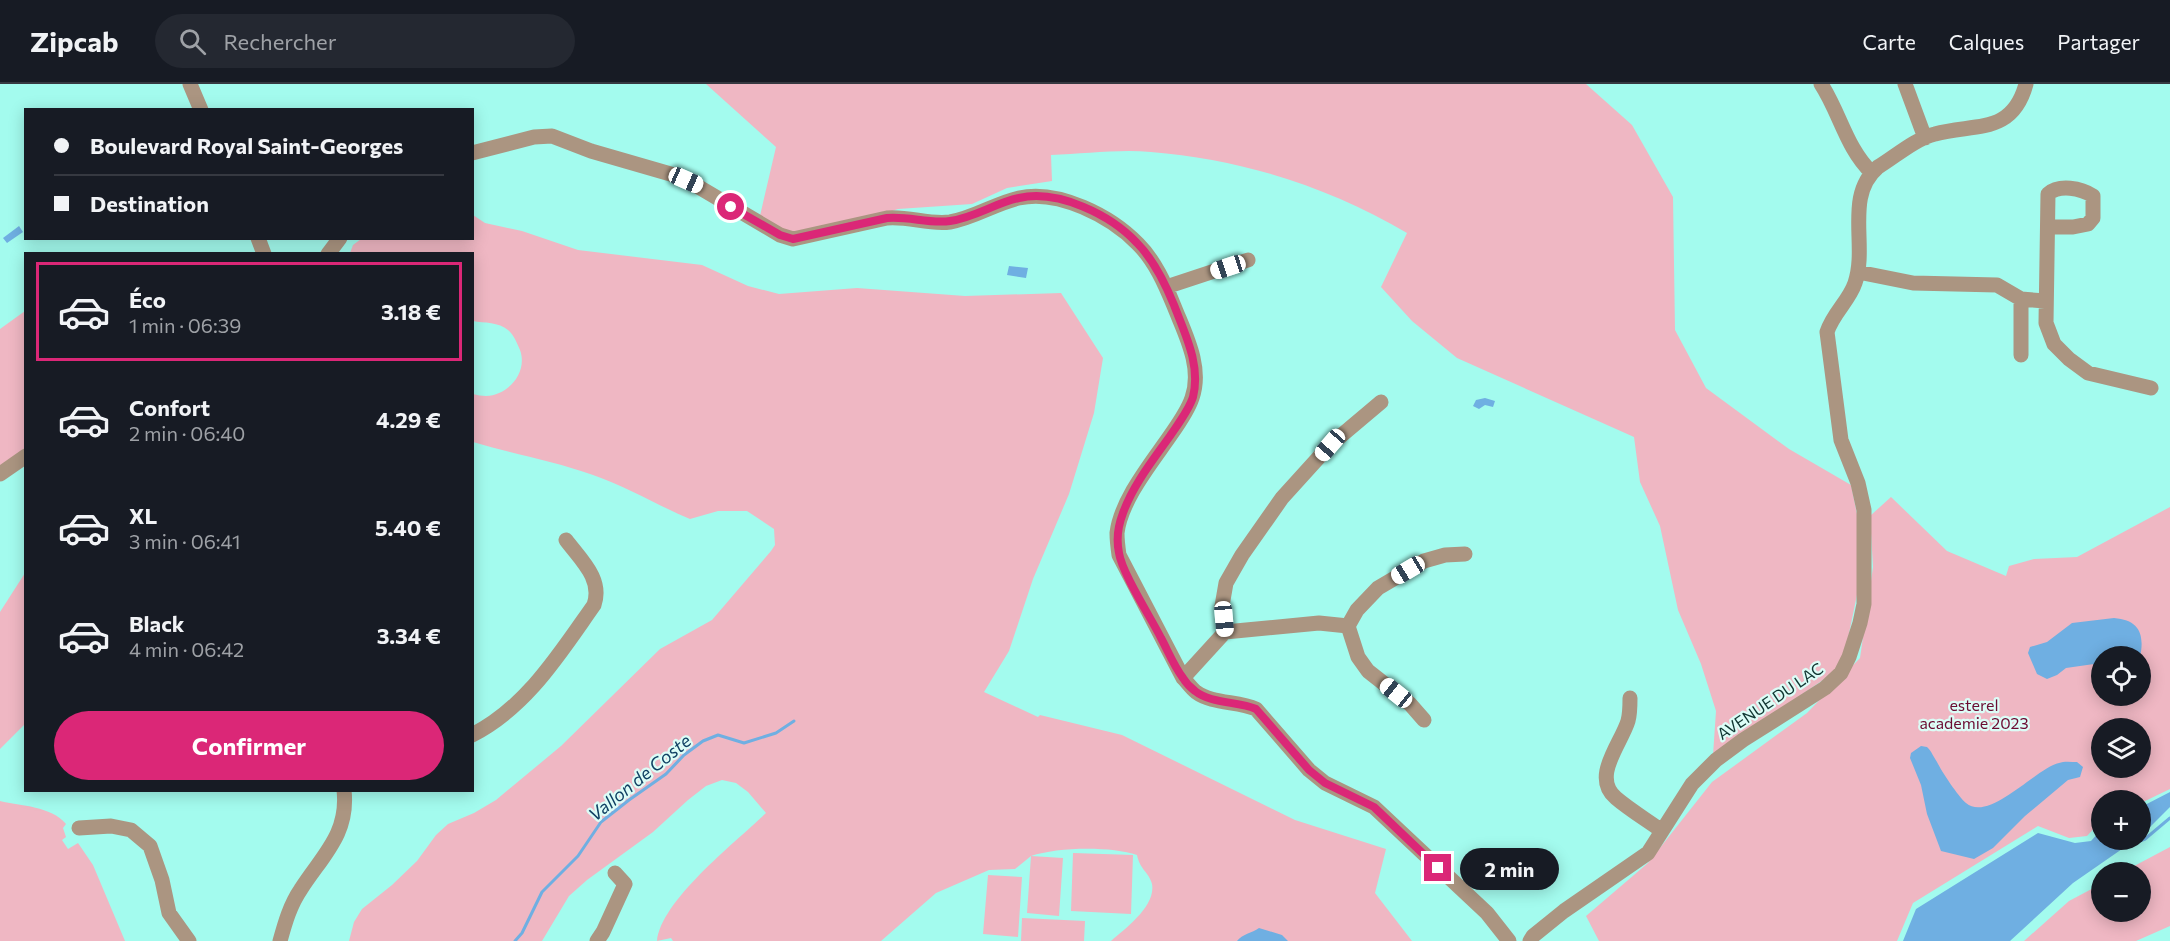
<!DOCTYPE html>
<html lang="fr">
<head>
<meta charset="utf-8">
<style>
	:root { --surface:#171b24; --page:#242831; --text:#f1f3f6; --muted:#9ea1a6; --line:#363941; --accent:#db2777 }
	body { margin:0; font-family:Commissioner,sans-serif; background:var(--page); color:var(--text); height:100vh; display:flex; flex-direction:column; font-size:22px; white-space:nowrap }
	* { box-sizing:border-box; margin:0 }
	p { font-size:20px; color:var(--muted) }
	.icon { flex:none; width:33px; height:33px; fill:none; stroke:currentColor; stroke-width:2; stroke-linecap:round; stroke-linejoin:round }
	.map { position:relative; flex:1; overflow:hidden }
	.drawer { position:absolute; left:24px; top:168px; width:450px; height:540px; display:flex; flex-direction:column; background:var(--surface); border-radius:0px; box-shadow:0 3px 15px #0003 }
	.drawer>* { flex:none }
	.guide { position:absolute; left:24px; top:24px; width:450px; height:132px; border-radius:0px; box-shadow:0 3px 15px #0003; display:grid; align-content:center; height:132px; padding:0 30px; background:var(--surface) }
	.tools { position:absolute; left:2091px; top:562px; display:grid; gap:12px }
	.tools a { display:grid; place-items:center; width:60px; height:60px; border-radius:50%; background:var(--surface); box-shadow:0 3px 15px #0003; font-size:30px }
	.end { position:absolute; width:27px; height:27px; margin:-14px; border:8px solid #db2777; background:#fff; box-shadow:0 0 0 3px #fff }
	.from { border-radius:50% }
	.bubble { position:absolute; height:42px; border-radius:21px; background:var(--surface); box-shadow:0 3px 15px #0003; font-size:20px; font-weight:700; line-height:42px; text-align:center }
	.car { position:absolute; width:18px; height:36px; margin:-18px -9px; border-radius:8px; box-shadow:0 0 4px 2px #0007; background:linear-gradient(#fff 24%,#345 0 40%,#fff 0 76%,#345 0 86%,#fff 0) }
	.guide b { display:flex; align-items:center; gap:21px; height:57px; font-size:22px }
	.guide b+b { border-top:2px solid var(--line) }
	.guide i { width:15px; height:15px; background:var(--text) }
	ul { padding:10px 0 0; list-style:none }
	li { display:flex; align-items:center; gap:18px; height:99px; margin:0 12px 9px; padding:0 18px; border:3px solid transparent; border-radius:0px }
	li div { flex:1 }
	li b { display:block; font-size:22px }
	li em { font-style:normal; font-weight:700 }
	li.on { border-color:var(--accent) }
	li>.icon { width:54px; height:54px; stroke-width:1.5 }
	.button { display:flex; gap:12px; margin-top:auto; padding:12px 30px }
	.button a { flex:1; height:69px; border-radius:36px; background:var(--accent); color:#fff; font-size:24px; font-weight:700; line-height:69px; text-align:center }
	header { display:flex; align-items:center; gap:36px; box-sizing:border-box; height:84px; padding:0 30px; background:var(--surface); border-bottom:2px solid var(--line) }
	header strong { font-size:28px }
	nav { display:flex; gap:33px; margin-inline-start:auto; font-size:21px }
	.search { width:420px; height:54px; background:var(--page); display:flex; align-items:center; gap:15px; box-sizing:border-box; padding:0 21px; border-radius:33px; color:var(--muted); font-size:22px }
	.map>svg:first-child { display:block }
	.green { fill:#efb7c3; fill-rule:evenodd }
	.water { fill:#6fafe2 }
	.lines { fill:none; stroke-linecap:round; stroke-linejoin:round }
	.stream { stroke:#6fafe2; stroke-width:3 }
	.minor { stroke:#ab9581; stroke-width:15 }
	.route { stroke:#db2777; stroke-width:8 }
	.labels { text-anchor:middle; stroke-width:4.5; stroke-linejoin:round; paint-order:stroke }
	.street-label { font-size:16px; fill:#103631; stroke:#dcfdf7 }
	.park-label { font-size:16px; fill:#6c0c32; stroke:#dcfdf7 }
	.water-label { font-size:18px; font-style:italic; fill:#104063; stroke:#dcfdf7 }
</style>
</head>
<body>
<header>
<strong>Zipcab</strong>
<div class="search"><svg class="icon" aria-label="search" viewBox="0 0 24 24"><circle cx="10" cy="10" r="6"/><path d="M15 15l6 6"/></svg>Rechercher</div>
<nav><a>Carte</a><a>Calques</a><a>Partager</a></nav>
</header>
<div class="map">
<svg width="2170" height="857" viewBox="0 0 2170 857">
	<rect width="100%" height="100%" fill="#a3fbee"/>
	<!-- green -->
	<path class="green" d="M 706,0 L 1586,0 L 1632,41 L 1673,113 L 1675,246 L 1706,304 L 1789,365 L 1851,401 L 1857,430 L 1858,506 L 1842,583 L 1713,671 L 1716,627 L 1701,580 L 1678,526 L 1660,442 L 1640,398 L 1634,353 L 1457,274 L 1412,237 L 1381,203 L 1407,149 C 1329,103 1241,75 1151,68 C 1119,65 1084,70 1051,71 L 1052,97 L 1007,104 L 972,120 L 898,125 L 803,155 L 759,136 L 776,63 Z
		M 473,131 L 485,139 L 522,147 L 578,166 L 702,181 L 748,202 L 779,210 L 857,204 L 965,212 L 1061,209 L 1103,274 L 1094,329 L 1069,410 L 1033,495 L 1009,567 L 984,608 L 1038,633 L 1040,631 L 1122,651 L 1295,736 L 1386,765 L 1375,809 L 1412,857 L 1111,857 C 1126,844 1156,822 1152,800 C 1149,788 1140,786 1137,771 C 1111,762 1057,763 1031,772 L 1063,774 L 1059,832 L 1027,829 L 1031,772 L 1015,785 L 989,786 L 936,809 L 881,857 L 673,857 L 671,854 L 657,857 C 661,816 736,758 766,729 L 748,708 L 736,699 L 722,696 L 706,702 L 688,716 L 653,748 L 587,796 L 569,812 L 542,857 L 349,857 L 354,838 L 362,825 L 392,801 L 417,777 L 436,751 L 448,740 L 474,729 L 496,716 L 561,662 L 660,565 L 712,536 L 771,467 L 775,461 L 774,445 L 747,427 L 718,427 L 690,435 C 657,421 627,403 593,391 C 554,377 513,370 473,358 L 473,310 C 477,311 482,312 486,312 C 509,311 528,288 520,266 C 517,259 514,251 508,246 C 499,238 484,239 473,237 L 472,170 L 350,169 L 353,161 L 361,155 L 472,154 Z
		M 25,227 L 25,364 L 0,383 L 0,245 Z
		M 1891,413 L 1947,467 L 2006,492 L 2009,482 L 2034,475 L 2077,473 L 2170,423 L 2170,705 L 2141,719 L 2140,717 L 2102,717 L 2101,737 L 2087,752 L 2069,754 L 2038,742 L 1913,819 L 1897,857 L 1599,857 L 1586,832 L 1648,779 L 1712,698 L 1807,629 L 1860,574 L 1873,483 L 1870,432 ZM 2102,573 L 2140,573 L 2140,612 L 2102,612 ZM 2102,645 L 2140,645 L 2140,684 L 2102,684 Z
		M 25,489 L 25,640 L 0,665 L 0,528 Z
		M 0,717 C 21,722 51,722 66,740 L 63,744 L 66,753 L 62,756 L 68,765 L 78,759 L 93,781 L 125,857 L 0,857 Z
		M 2170,763 L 2170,842 L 2136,857 L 2024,857 L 2069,817 L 2101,800 L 2102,828 L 2140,828 L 2140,789 L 2121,789 Z
		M 1073,769 L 1133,771 L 1131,830 L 1071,827 Z
		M 988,791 L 1022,793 L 1018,853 L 983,850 Z
		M 1022,834 L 1085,837 L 1084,857 L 1021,857 Z"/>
	<!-- water -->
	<path class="water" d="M 19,142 L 23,148 L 7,159 L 3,154 Z
		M 1009,182 L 1028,184 L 1026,194 L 1007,191 Z
		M 1485,314 L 1495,317 L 1493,323 L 1485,321 L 1479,325 L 1473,322 L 1476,316 Z
		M 2114,534 C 2139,536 2145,550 2140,573 L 2102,573 L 2101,579 L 2066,584 L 2057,591 L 2047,595 L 2037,590 L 2028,569 L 2030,563 L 2047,558 L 2072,539 Z
		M 1921,662 L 1927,663 C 1932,668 1933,672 1937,678 C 1942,688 1958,712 1966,719 C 1989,739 2036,684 2059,679 C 2064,677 2071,678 2077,678 L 2083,683 L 2080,693 L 2068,696 L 2025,732 L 1993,764 L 1974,775 L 1941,767 L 1927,730 L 1921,701 L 1910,674 L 1911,669 Z
		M 2170,708 L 2170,723 L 2141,752 L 2141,723 Z
		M 2101,746 L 2102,756 L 2135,756 L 2073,799 L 2010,857 L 1903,857 L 1916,825 L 2038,749 L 2075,759 L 2091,757 Z
		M 1259,844 L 1282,851 L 1288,857 L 1237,857 C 1242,850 1252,849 1259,844 Z"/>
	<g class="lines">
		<!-- stream -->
		<path class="stream" d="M 2121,764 L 2145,755 L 2170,734
			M 515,857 L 522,849 L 542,808 L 578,772 L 601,738 L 629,716 L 666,690 L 684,671 L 703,657 L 718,651 L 744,659 L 776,649 L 794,637"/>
		<!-- minor -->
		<path class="minor" d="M 190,0 L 201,26
			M 1821,0 C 1840,29 1846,64 1872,89
			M 1905,0 L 1925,54
			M 472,69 L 534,53 L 552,52 L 591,67 L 674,91 L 697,102 L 780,151 L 793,155 L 887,134 C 909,132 929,141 950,138 C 974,134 996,119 1019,114 C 1058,105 1111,132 1138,160 C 1155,177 1165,200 1174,222 C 1185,250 1203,283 1192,314 C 1188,326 1179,339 1172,349 C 1153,377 1121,415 1117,449 C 1117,456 1118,464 1119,471 L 1183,594 C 1187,598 1191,604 1196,608 C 1212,620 1238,617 1256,625 L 1309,686 L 1325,699 L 1374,723 L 1487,829 L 1509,857
			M 2048,143 L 2073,143 L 2088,140 L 2093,134 L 2093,112 C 2081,104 2059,100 2048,110 L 2046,239 L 2054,260 L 2069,275 L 2088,289 L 2151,304
			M 258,154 L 264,170
			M 328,170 L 340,154
			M 1858,188 L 1913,199 L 1997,201 L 2021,215 L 2045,217
			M 1166,203 L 1248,176
			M 2021,215 L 2021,271
			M 0,390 L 26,372
			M 1348,542 L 1358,573 L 1368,587 L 1410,620 L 1424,636
			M 1225,548 L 1319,539 L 1348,542 L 1357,526 L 1378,504 L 1424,477 L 1445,471 L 1465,470
			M 1183,594 L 1225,548 L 1222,522 L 1226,499 L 1242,471 L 1282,414 L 1330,361 L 1381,318
			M 1630,614 C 1630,621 1630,630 1628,637 C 1621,660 1591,693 1616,714 C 1630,726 1647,736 1662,747
			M 472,651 C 527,623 560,569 594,521 C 603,495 581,476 566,456
			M 79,744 L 111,742 L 131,746 L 150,762 L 162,796 L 169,829 L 189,857
			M 280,857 C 285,839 290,821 301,805 C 322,772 349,750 344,706
			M 597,857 L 603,848 L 625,800 L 615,789
			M 1530,857 L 1533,852 L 1564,827 L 1648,769 L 1692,700 L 1716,676 L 1743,656 L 1825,604 L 1841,589 L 1849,573 L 1860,539 L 1864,520 L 1864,426 L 1858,399 L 1841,356 L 1827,248 C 1833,229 1849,217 1855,199 C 1868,161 1844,112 1878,83 C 1896,72 1915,55 1935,50 C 1973,39 2012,52 2026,0"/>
	</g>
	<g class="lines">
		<!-- route -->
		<path class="route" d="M 731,123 L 780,151 L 793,155 L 887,134 C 909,132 929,140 950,137 C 974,134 995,119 1019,114 C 1058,105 1111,131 1137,159 C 1154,176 1165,199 1174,221 C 1185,250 1201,281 1193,313 C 1189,326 1178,340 1170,352 C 1153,376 1133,401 1123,429 C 1118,442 1116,455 1119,469 C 1122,489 1151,534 1161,554 C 1168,567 1174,582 1183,594 C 1186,599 1191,604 1195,607 C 1211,620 1238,617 1256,625 L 1309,686 L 1325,699 L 1374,723 L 1438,784"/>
	</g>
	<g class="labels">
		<!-- street labels -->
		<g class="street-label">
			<text transform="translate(1770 617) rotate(-34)" y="6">AVENUE DU LAC</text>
		</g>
		<!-- park labels -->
		<g class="park-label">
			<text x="1974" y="627">esterel<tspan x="1974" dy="18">academie 2023</tspan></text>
		</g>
		<!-- water labels -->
		<g class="water-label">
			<text transform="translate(640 694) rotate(-39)" y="6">Vallon de Coste</text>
		</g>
	</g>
</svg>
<div class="tools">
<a><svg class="icon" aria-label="locate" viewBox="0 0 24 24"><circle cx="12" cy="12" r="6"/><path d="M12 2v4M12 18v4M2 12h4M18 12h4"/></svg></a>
<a><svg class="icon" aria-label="layers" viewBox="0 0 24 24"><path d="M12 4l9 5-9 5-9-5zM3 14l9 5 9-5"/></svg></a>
<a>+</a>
<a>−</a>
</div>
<i class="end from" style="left:731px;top:123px"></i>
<i class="end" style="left:1438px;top:784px"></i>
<div class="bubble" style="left:1460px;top:764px;width:99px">2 min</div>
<i class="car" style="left:686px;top:96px;rotate:114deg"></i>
<i class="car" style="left:1228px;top:183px;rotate:252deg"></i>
<i class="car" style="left:1330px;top:361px;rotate:221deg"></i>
<i class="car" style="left:1408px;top:486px;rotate:239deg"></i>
<i class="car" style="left:1224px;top:535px;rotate:175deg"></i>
<i class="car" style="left:1396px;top:609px;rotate:309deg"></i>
<div class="guide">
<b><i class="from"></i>Boulevard Royal Saint-Georges</b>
<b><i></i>Destination</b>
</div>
<section class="drawer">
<ul>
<li class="on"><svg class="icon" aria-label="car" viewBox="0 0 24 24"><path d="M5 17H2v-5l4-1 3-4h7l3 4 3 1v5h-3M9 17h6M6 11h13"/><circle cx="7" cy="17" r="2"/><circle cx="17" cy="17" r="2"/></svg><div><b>Éco</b><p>1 min · 06:39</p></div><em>3.18 €</em></li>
<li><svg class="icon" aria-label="car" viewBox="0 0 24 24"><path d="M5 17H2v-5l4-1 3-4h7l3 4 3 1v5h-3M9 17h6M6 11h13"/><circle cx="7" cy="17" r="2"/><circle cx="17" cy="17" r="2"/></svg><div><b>Confort</b><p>2 min · 06:40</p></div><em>4.29 €</em></li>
<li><svg class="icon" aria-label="car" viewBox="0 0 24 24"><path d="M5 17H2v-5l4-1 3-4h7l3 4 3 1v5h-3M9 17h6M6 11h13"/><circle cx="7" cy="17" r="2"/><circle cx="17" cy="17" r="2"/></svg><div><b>XL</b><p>3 min · 06:41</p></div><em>5.40 €</em></li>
<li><svg class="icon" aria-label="car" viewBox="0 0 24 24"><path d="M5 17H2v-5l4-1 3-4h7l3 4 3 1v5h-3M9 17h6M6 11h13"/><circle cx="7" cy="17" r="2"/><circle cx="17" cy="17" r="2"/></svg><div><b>Black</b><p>4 min · 06:42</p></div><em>3.34 €</em></li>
</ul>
<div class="button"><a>Confirmer</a></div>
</section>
</div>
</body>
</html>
